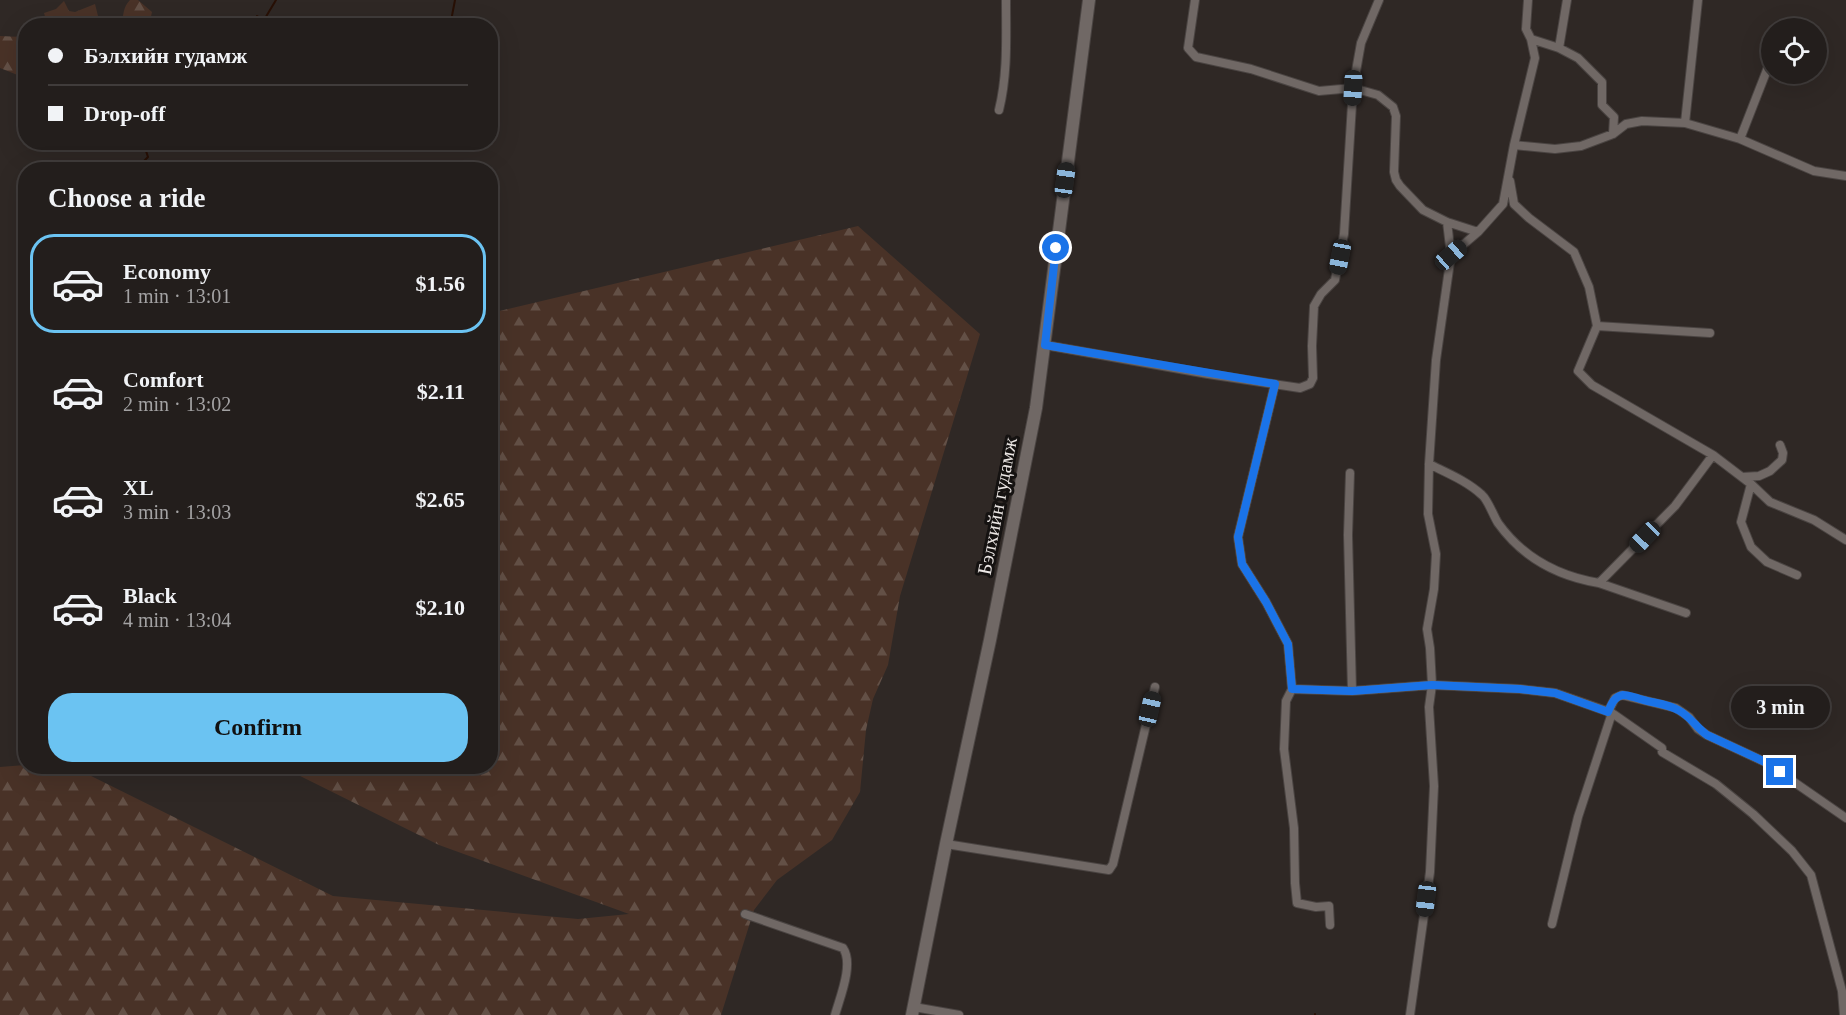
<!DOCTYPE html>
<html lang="en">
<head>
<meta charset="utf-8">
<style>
	:root { --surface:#231e1c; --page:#2b2725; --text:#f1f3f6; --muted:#a3a2a3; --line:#403c3b; --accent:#6bc3f2 }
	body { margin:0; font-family:Georgia,serif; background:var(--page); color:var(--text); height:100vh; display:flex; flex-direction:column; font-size:22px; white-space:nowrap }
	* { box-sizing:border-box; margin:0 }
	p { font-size:20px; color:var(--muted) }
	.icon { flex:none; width:33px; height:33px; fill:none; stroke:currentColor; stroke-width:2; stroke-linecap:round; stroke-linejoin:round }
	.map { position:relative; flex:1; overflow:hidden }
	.sheet { position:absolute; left:18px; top:162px; width:480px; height:612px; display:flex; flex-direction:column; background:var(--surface); border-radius:24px; box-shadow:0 6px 24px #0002,0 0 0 2px var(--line) }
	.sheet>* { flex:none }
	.hud { position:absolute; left:18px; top:18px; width:480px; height:132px; border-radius:24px; box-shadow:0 6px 24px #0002,0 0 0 2px var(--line); display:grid; align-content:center; height:132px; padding:0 30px; background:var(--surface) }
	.fabs { position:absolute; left:1761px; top:18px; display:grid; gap:12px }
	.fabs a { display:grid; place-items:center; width:66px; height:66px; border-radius:50%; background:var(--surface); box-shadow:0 6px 24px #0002,0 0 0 2px var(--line); font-size:30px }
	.end { position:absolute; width:27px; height:27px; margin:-14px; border:8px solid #1a73e8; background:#fff; box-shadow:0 0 0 3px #fff }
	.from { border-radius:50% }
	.bubble { position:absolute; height:42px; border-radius:21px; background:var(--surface); box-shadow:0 6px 24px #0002,0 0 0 2px var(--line); font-size:20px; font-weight:700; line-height:42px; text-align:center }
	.car { position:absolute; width:18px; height:36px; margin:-18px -9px; border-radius:8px; box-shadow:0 0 4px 2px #0007; background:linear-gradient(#222 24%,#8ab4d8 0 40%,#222 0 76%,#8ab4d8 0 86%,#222 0) }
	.hud b { display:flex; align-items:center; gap:21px; height:57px; font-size:22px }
	.hud b+b { border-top:2px solid var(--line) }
	.hud i { width:15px; height:15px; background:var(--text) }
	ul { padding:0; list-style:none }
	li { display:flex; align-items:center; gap:18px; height:99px; margin:0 12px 9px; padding:0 18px; border:3px solid transparent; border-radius:24px }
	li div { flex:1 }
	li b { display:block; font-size:22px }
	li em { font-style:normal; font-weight:700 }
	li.current { border-color:var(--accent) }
	li>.icon { width:54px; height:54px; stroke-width:1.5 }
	h2 { padding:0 30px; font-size:27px; line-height:72px }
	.button { display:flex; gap:12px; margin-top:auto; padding:12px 30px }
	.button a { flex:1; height:69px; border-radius:24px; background:var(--accent); color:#111; font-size:24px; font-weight:700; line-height:69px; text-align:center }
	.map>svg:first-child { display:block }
	.forest { fill:url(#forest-firs) }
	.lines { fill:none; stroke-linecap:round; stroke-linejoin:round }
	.stream { stroke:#281005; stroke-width:2 }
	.minor-casing { stroke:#4a4442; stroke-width:10 }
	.secondary-casing { stroke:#4a4442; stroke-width:14 }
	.minor { stroke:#706865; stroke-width:8 }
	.secondary { stroke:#706865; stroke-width:12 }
	.route { stroke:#1a73e8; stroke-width:8 }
	.labels { text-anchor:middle; stroke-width:6; stroke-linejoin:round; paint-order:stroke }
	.street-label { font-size:20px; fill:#ece7e5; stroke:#151211 }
</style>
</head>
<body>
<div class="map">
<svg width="1846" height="1015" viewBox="0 0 1846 1015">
	<defs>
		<pattern id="forest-firs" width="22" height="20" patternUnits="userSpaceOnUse" patternTransform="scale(1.5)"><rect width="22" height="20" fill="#493227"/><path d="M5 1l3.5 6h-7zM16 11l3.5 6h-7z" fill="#635046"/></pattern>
	</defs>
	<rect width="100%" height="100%" fill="#2f2825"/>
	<!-- forest -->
	<path class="forest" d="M 130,0 L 138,0 L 152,12 L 149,25 L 122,25 C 123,16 123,7 130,0 Z
		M 64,1 L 69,11 L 75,12 L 95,4 L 99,20 L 119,25 L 40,25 L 47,23 L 44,13 L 56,9 Z
		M 25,34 L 25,78 L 0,68 L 0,36 L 22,37 Z
		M 858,226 L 980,334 L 900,596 L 888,665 L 873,699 L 866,730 L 860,792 L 832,840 L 777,880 L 754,910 L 721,1015 L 0,1015 L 0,767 L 25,765 L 26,766 L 73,767 L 333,896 L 578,919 L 629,914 L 439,845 L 282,767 L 490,766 L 491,313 Z"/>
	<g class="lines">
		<!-- stream -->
		<path class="stream" d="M 251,26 L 257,16 L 264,20 L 276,0
			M 450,26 L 455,0
			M 139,170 L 143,162 L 148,157 L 146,151 L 155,148 L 160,142
			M 1315,1014 L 1315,1015"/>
		<!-- minor casing -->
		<g class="minor-casing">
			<path id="minor" d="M 1195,0 L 1188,48 L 1196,57 L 1251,69 L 1319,91 L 1353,88 L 1378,95 L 1393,107 L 1396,116 L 1394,172 L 1396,180 L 1400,186 L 1423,210 L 1447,222 L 1478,232
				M 1531,39 L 1559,48 L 1578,58 L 1602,82 L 1602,105 L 1614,117 L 1613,134
				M 1559,48 L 1567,0
				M 999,110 C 1008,73 1006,37 1006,0
				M 1685,123 L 1698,0
				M 1740,139 L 1772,57
				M 1514,145 L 1555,149 L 1581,146 L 1613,134 L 1626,124 L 1642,121 L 1685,123 L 1740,139 L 1814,171 L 1846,176
				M 1510,181 L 1514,204 L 1529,218 L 1574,252 L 1589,287 L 1597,326 L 1578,371 L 1592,385 L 1713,455 L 1751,484 L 1770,502 L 1814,520 L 1846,540
				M 1447,222 L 1451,255
				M 1597,326 L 1710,333
				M 1045,345 L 1208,374 L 1300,388 L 1310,384 L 1313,378 L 1312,346 L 1314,306 L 1321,294 L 1335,280 L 1344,234 L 1353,88 L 1361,43 L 1379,0
				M 1275,384 L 1238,537 L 1242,564 L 1266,602 L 1288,644 L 1292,689 L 1286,701 L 1284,749 L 1294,828 L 1295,883 L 1297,903 L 1316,907 L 1329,906 L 1330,925
				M 1429,464 C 1447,473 1467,481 1482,495 C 1488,500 1493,515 1498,523 C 1523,558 1557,576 1599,583 L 1686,613
				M 1350,473 L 1348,535 L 1352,691
				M 1742,477 L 1759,476 L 1770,471 L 1782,460 L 1783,453 L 1780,445
				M 1751,484 L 1741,522 L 1751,547 L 1767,562 L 1797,575
				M 1599,583 L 1675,506 L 1713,455
				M 1292,689 L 1352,691 L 1432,685 L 1520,689 L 1555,693 L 1612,713 L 1662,748 L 1662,752 L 1716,784 L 1753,814 L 1792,851 L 1811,875 L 1842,991 L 1844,1015
				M 1608,712 L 1615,698 L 1622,695 L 1676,708 L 1689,717 L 1698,729 L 1707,735 L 1765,762 L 1846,818
				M 946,844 L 1109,870 L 1113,864 L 1155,687
				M 745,914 L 843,948 C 854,964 840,997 835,1015
				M 1552,924 L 1578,817 L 1612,713
				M 914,1007 L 959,1015
				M 1410,1015 L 1430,872 L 1434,786 L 1429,707 L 1432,685 L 1430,648 L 1427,629 L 1434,589 L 1436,554 L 1428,514 L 1429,464 L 1436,360 L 1451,255 L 1478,232 L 1503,204 L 1514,145 L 1535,58 L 1531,39 L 1526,29 L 1528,0"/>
		</g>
		<!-- secondary casing -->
		<g class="secondary-casing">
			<path id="secondary" d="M 912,1015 L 946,844 L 990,640 L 1036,408 L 1089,0"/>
		</g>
		<!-- minor -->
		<use href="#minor" class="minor"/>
		<!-- secondary -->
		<use href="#secondary" class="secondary"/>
	</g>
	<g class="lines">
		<!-- route -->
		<path class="route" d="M 1056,248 L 1045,345 L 1275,384 L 1238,537 L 1242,564 L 1266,602 L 1288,644 L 1292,689 L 1352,691 L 1432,685 L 1520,689 L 1555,693 L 1608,712 C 1611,705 1614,696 1623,695 C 1627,695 1633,697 1637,698 C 1650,703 1666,703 1678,710 C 1690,716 1696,727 1707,735 L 1765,762 L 1780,772"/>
	</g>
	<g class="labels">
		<!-- street labels -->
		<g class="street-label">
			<text transform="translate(997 506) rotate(-79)" y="7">Бэлхийн гудамж</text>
		</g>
	</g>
</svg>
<div class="fabs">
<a><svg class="icon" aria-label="locate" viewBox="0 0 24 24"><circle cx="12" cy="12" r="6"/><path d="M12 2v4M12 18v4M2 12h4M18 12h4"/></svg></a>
</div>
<i class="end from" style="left:1056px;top:248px"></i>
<i class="end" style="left:1780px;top:772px"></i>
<div class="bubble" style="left:1731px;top:686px;width:99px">3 min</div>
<i class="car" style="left:1353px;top:88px;rotate:183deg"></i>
<i class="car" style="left:1065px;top:180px;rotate:8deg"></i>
<i class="car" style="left:1451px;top:255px;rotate:49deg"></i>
<i class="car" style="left:1340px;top:257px;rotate:191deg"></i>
<i class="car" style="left:1645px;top:537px;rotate:224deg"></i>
<i class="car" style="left:1150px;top:709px;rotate:13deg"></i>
<i class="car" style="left:1426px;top:899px;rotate:187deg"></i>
<div class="hud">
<b><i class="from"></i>Бэлхийн гудамж</b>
<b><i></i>Drop-off</b>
</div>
<section class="sheet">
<h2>Choose a ride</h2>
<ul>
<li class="current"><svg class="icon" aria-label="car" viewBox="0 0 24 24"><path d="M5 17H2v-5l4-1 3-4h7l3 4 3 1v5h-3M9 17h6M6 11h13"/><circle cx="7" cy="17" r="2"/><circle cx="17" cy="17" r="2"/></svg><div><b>Economy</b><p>1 min · 13:01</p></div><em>$1.56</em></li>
<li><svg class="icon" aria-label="car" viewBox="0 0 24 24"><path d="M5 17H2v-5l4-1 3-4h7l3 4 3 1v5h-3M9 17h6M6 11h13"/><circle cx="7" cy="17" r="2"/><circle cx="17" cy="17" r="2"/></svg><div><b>Comfort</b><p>2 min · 13:02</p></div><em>$2.11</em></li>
<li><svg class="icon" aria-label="car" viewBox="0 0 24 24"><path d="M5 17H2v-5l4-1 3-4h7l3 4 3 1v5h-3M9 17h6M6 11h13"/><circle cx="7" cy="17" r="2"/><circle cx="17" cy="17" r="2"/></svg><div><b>XL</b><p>3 min · 13:03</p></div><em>$2.65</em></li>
<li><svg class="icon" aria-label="car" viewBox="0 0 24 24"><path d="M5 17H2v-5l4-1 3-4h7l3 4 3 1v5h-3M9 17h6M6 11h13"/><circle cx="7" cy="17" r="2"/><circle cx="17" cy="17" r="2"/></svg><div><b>Black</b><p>4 min · 13:04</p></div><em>$2.10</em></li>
</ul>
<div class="button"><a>Confirm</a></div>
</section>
</div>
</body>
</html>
